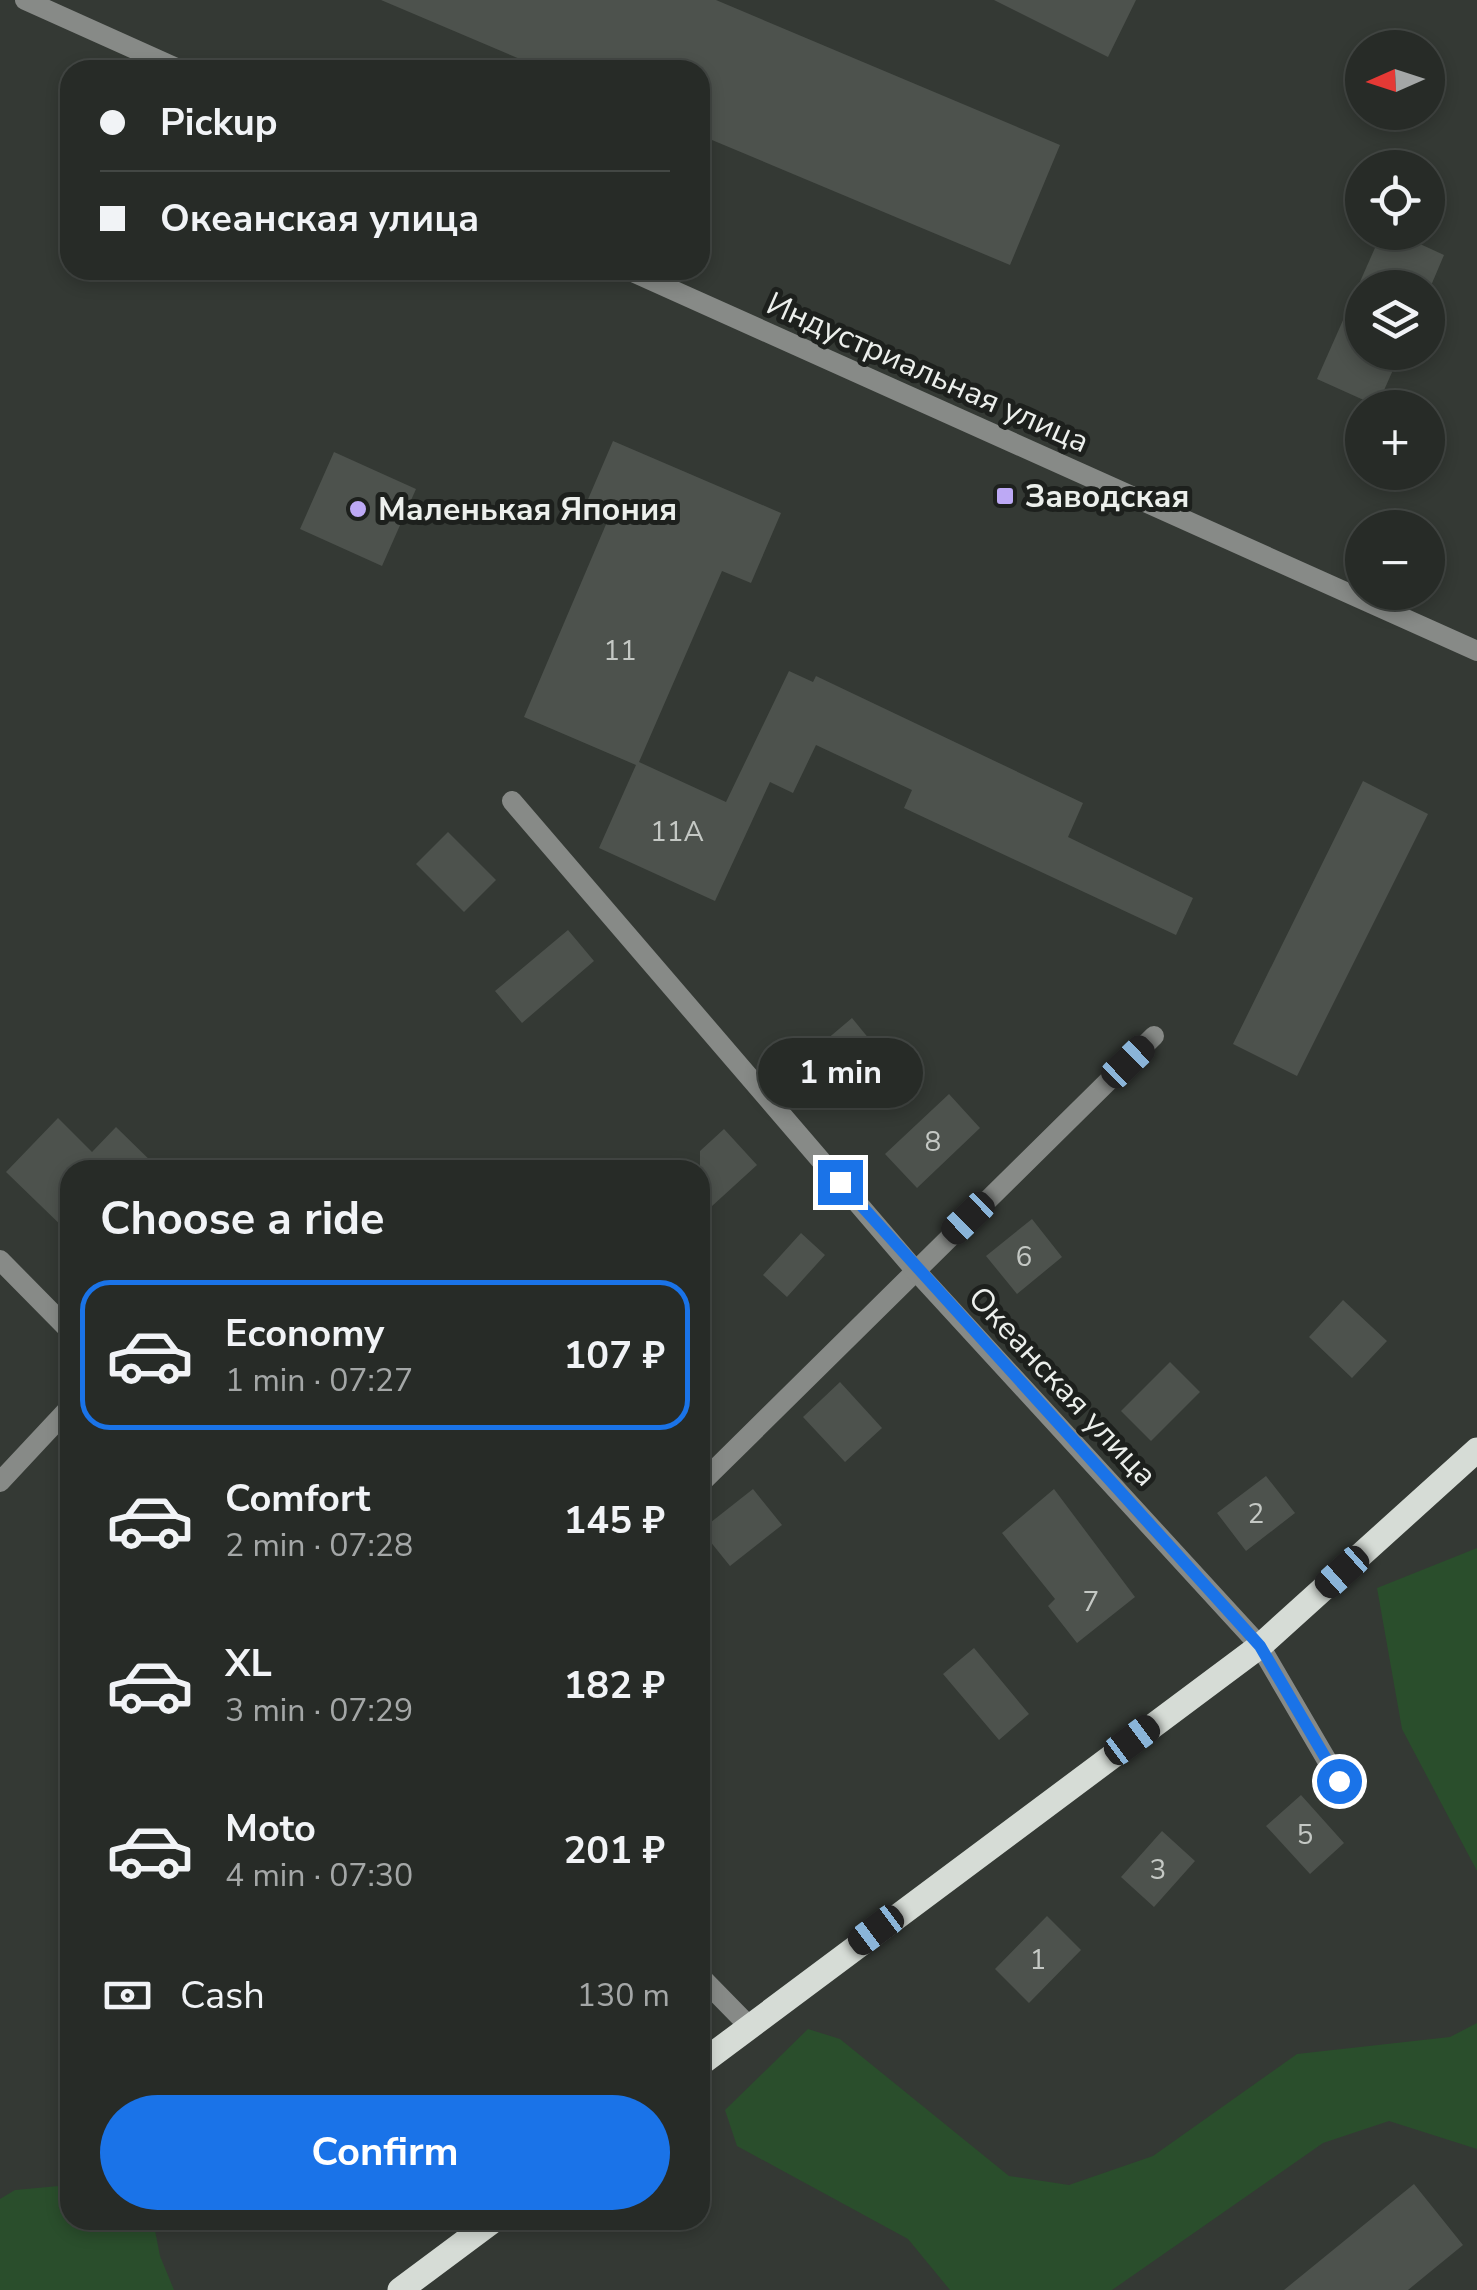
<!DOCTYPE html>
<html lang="en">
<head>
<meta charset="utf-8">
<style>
	:root { --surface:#272b27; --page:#333733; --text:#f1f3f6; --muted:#a4a7a7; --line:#434744; --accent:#1a73e8 }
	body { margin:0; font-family:"Nunito Sans",sans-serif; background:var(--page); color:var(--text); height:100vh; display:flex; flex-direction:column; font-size:38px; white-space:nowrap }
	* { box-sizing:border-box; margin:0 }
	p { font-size:32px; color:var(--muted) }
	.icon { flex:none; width:55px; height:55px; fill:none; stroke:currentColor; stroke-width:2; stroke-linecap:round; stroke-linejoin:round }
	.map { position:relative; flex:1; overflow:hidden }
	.details { position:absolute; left:60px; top:1160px; width:650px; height:1070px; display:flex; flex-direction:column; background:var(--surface); border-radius:30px; box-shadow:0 5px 15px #0003,0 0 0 2px var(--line) }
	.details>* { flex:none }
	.guide { position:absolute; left:60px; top:60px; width:650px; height:220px; border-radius:30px; box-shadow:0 5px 15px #0003,0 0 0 2px var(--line); display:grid; align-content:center; height:220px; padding:0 40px; background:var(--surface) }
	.needle { width:65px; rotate:267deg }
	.buttons { position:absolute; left:1345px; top:30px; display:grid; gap:20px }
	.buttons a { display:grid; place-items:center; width:100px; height:100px; border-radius:50%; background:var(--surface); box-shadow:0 5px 15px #0003,0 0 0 2px var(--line); font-size:50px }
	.end { position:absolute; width:45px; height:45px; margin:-22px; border:12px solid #1a73e8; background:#fff; box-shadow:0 0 0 5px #fff }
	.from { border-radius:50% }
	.bubble { position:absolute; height:70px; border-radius:35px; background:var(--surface); box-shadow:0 5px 15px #0003,0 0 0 2px var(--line); font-size:32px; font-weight:700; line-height:70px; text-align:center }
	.car { position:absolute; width:30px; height:60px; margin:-30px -15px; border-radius:12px; box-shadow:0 0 8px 2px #0007; background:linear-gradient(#222 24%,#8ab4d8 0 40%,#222 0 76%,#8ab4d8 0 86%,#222 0) }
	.guide b { display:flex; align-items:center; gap:35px; height:95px; font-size:38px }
	.guide b+b { border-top:2px solid var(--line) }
	.guide i { width:25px; height:25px; background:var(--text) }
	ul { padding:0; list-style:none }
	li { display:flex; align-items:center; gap:30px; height:150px; margin:0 20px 15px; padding:0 20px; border:5px solid transparent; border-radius:30px }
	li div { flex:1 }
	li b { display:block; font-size:38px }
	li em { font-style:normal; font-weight:700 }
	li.active { border-color:var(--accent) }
	li>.icon { width:90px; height:90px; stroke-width:1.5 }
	h2 { padding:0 40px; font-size:45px; line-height:120px }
	.pay { display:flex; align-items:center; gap:25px; height:110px; padding:0 40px; font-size:38px }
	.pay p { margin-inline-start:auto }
	.action { display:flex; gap:20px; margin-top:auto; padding:20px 40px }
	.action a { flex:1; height:115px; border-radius:60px; background:var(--accent); color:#fff; font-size:40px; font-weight:700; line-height:115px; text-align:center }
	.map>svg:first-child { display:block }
	.green { fill:#2a4e2c }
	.building { fill:#4d524d }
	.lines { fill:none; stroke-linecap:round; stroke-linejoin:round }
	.service { stroke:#878a87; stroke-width:20 }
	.minor { stroke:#878a87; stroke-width:20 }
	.primary { stroke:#d6dcd6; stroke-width:25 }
	.route { stroke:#1a73e8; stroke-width:12 }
	.poi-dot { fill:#bda9f5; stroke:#1d201d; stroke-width:4 }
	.labels { text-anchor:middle; stroke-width:10; stroke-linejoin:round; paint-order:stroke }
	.number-label { font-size:28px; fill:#c4c8c4 }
	.street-label { font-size:32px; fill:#ecefec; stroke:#1d201d }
	.poi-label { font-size:32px; font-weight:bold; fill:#ecefec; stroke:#1d201d; text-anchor:start }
</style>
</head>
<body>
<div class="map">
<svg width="1477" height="2290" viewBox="0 0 1477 2290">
	<rect width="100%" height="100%" fill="#343934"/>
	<!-- green -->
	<path class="green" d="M 1477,1548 L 1477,1871 L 1402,1729 L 1377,1588 Z
		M 1477,2023 L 1477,2149 L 1389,2121 L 1323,2143 L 1112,2290 L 950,2290 L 908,2239 L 737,2146 L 725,2110 L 808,2029 L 840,2039 L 1009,2176 L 1069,2185 L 1153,2156 L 1297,2054 L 1450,2037 Z
		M 70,2185 L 70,2220 L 153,2220 L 160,2256 L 174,2290 L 0,2290 L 0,2199 L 15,2190 Z"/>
	<!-- building -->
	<path class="building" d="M 381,0 L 716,0 L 1060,145 L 1010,265 L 700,135 L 700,70 L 546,70 Z
		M 994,0 L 1136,0 L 1108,57 Z
		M 1382,232 L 1394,232 L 1444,255 L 1430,288 L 1362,288 L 1362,352 L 1401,352 L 1377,406 L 1317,379 Z
		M 613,441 L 781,513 L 751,583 L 722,571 L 639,762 L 726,802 L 789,671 L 813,682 L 816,676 L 1083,803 L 1068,837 L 1193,898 L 1176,935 L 904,808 L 912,790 L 816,745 L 793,793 L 770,782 L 715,901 L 599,848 L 636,765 L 524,717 L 607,522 L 583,511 Z
		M 334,452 L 416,489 L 382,566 L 300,529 Z
		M 1363,781 L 1428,814 L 1297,1076 L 1233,1044 Z
		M 448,832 L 496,880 L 464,912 L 416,864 Z
		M 568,930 L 594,961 L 522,1023 L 495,991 Z
		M 852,1018 L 879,1051 L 821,1101 L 793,1068 Z
		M 949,1094 L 980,1128 L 917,1188 L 885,1154 Z
		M 58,1118 L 92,1152 L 116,1127 L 160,1170 L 70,1170 L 70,1234 L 6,1172 Z
		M 724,1129 L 757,1165 L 700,1217 L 700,1151 Z
		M 1032,1219 L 1062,1257 L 1017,1294 L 986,1256 Z
		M 801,1233 L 825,1255 L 787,1297 L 763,1275 Z
		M 1343,1300 L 1387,1341 L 1352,1378 L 1309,1337 Z
		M 1170,1362 L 1200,1392 L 1151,1441 L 1121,1411 Z
		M 840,1382 L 882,1428 L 845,1462 L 803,1417 Z
		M 1266,1476 L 1295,1513 L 1246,1551 L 1217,1513 Z
		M 753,1489 L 782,1525 L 730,1566 L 701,1530 Z
		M 1054,1489 L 1135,1597 L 1077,1643 L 1048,1606 L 1055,1599 L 1002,1533 Z
		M 974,1648 L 1029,1714 L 999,1740 L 943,1674 Z
		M 1301,1795 L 1344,1843 L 1310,1874 L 1266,1826 Z
		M 1162,1831 L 1195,1861 L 1154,1907 L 1121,1877 Z
		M 1047,1916 L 1081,1950 L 1029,2003 L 995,1969 Z
		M 1414,2184 L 1463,2245 L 1408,2290 L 1284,2290 Z"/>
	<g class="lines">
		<!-- service -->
		<path class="service" d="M 0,1482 L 70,1407
			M 700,1484 L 1154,1036
			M 1260,1646 L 1339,1781"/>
		<!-- minor -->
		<path class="minor" d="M 25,0 L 181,70
			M 628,270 L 1477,651
			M 512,801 L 915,1270 L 1260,1646
			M 0,1260 L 70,1331
			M 700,1976 L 748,2025"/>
		<!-- primary -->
		<path class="primary" d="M 700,2064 L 1260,1646 L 1477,1450
			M 400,2290 L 494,2220"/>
	</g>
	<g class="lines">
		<!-- route -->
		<path class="route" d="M 840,1182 L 1260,1646 L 1339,1781"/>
	</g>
	<!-- markers -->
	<g class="poi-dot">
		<rect x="995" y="486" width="20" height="20" rx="5"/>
		<circle cx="358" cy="509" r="10"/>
	</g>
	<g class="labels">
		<!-- number labels -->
		<g class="number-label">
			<text x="620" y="660">11</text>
			<text x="677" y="841">11А</text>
			<text x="933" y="1151">8</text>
			<text x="1024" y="1266">6</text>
			<text x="1256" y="1523">2</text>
			<text x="1091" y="1611">7</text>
			<text x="1305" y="1844">5</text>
			<text x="1158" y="1879">3</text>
			<text x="1038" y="1969">1</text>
		</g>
		<!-- street labels -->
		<g class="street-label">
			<text transform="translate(928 372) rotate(24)" y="11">Индустриальная улица</text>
			<text transform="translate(1063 1386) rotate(47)" y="11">Океанская улица</text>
		</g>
		<!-- poi labels -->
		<g class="poi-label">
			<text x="1025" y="507">Заводская</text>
			<text x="378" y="520">Маленькая Япония</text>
		</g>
	</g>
</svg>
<div class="buttons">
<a><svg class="needle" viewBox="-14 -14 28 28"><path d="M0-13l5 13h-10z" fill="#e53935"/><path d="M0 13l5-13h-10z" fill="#a4a7a7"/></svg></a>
<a><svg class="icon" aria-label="locate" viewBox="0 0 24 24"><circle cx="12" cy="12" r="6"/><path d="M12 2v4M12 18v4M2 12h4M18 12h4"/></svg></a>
<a><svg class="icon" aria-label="layers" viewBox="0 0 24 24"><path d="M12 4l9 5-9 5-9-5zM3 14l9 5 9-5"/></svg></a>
<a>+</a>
<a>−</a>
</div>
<i class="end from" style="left:1339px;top:1781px"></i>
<i class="end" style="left:840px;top:1182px"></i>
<div class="bubble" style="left:758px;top:1038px;width:165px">1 min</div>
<i class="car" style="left:1128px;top:1062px;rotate:46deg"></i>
<i class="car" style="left:968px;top:1218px;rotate:226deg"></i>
<i class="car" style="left:1342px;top:1572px;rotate:228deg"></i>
<i class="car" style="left:1132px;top:1740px;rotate:53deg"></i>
<i class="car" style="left:876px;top:1930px;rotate:233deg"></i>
<div class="guide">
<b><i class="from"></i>Pickup</b>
<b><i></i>Океанская улица</b>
</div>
<section class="details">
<h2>Choose a ride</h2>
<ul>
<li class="active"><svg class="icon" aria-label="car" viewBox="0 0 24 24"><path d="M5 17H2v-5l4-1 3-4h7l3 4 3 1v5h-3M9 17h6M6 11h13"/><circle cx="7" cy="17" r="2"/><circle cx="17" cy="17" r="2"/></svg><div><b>Economy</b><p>1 min · 07:27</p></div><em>107 ₽</em></li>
<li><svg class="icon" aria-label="car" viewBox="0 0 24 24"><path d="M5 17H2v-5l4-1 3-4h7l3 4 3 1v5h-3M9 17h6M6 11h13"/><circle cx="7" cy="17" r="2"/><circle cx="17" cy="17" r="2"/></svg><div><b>Comfort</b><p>2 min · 07:28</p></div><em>145 ₽</em></li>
<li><svg class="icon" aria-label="car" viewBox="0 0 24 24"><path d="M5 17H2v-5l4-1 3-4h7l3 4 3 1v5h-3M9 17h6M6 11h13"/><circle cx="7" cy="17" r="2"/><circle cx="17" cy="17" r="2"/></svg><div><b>XL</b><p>3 min · 07:29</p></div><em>182 ₽</em></li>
<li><svg class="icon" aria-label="car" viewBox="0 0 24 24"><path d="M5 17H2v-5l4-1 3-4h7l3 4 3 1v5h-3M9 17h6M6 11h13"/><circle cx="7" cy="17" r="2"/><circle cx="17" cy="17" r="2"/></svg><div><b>Moto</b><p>4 min · 07:30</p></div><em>201 ₽</em></li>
</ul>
<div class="pay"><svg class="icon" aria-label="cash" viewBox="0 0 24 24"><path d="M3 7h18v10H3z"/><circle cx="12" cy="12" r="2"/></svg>Cash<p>130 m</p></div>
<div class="action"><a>Confirm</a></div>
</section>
</div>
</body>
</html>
